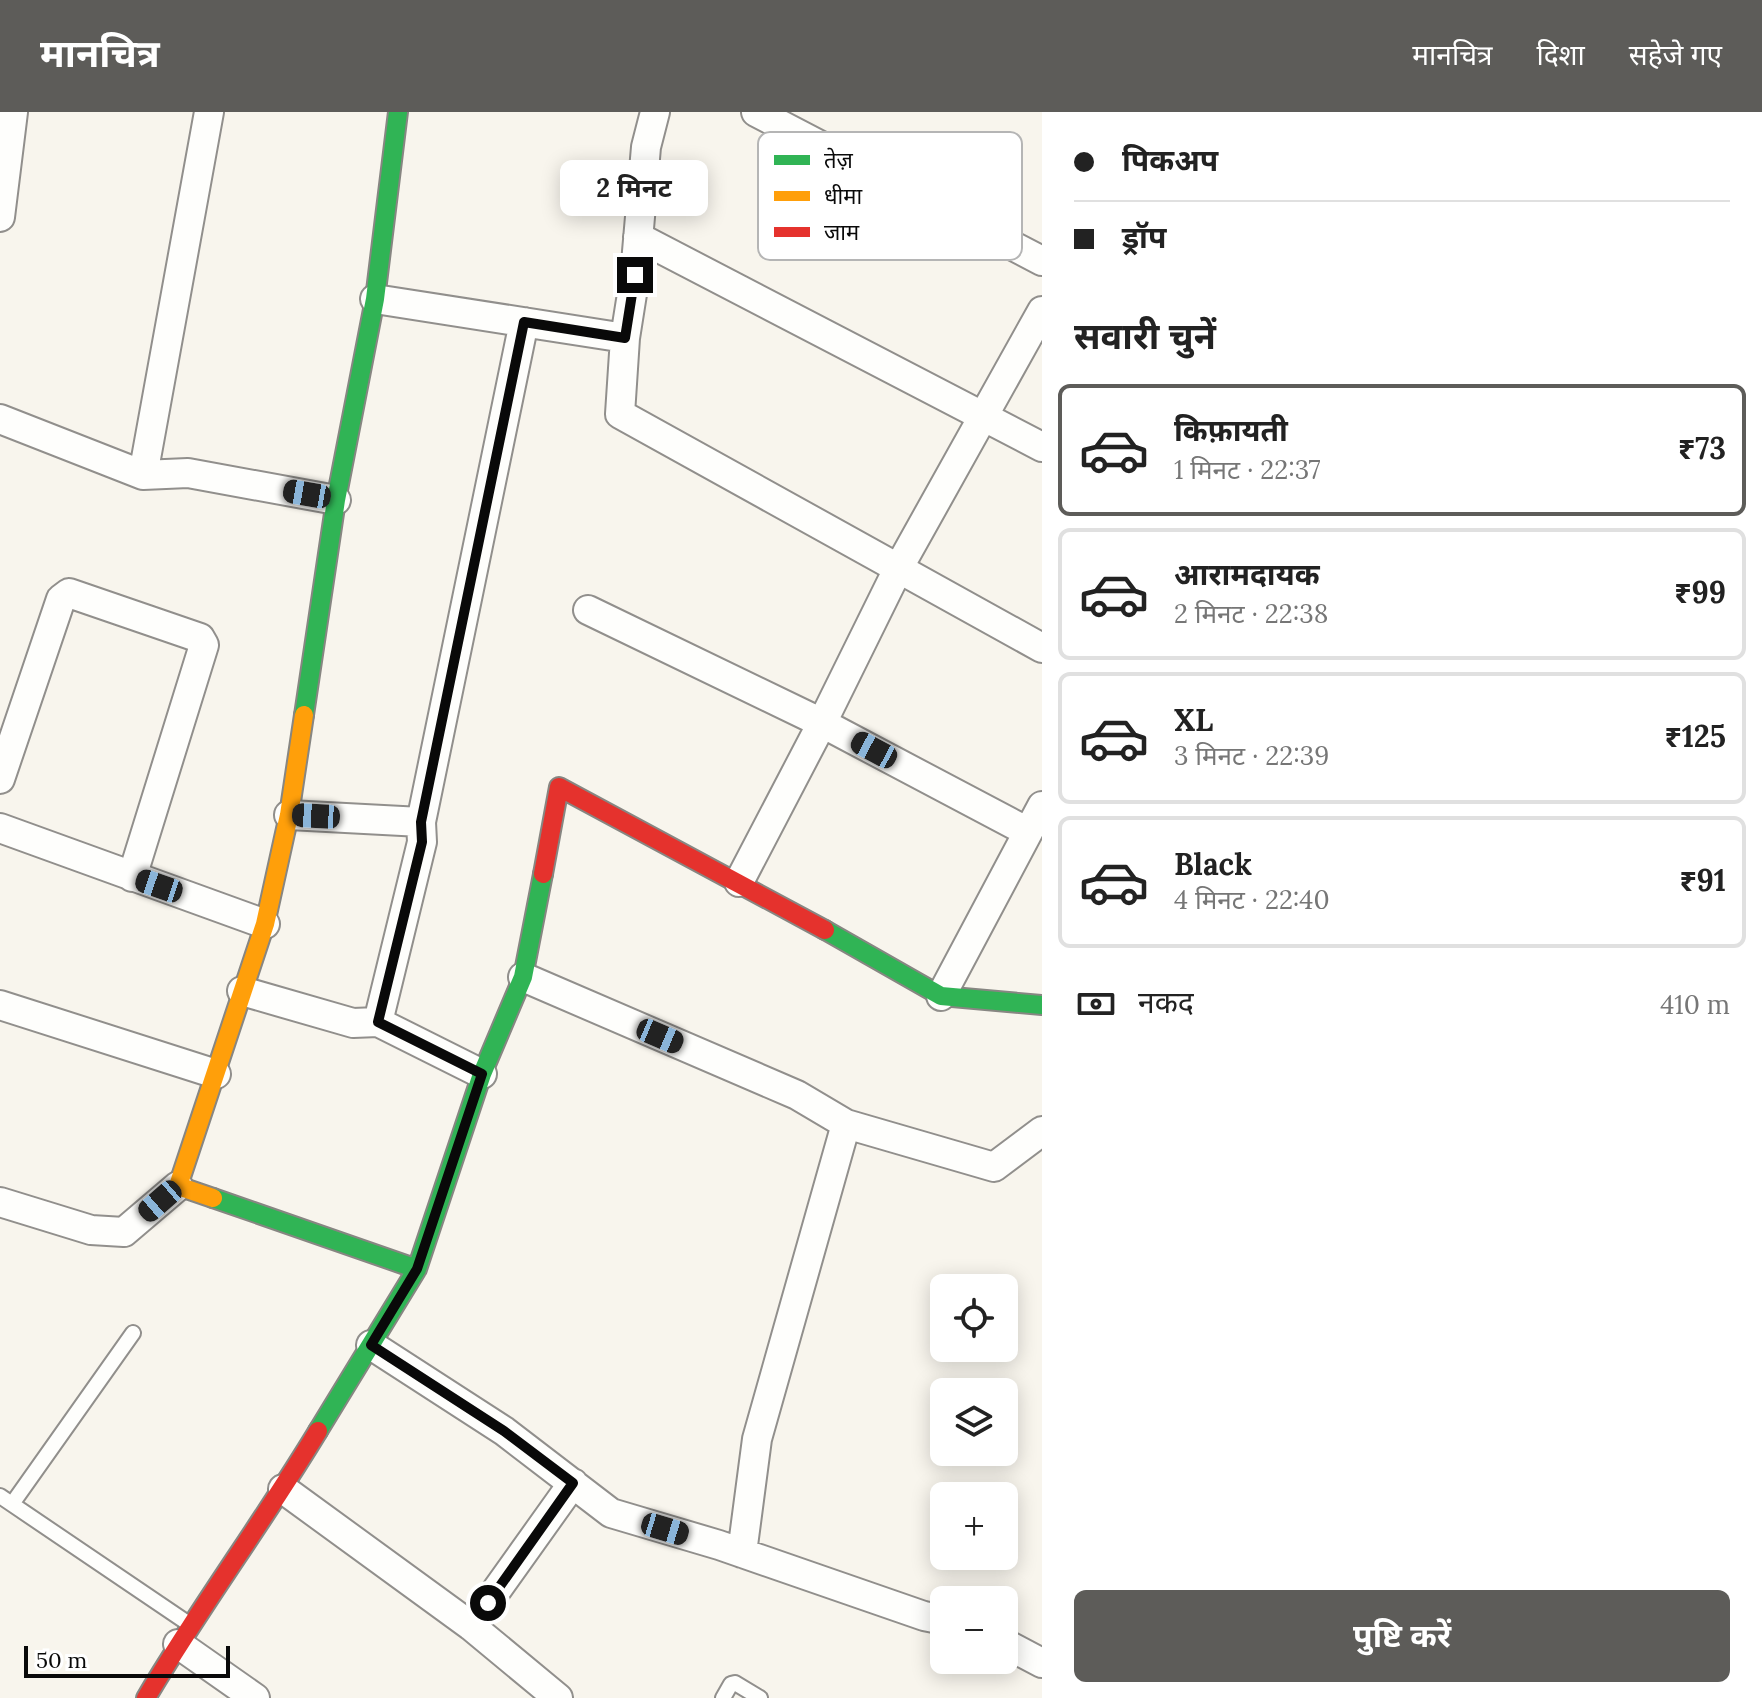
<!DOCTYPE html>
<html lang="hi">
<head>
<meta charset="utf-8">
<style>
	:root { --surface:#fff; --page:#f6f6f6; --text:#222; --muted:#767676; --line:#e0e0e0; --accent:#5d5c59 }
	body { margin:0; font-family:Lora,"Noto Sans Devanagari",serif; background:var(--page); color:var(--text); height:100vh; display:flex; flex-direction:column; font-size:30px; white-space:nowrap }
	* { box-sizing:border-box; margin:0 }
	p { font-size:26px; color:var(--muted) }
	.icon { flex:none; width:44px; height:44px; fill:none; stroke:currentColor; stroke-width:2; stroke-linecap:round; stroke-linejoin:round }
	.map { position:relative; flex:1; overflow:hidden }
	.drawer { display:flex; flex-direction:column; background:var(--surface); width:720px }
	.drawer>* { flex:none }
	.hud { display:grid; align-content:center; height:176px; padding:0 32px; background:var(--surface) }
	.controls { position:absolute; left:930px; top:1162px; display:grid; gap:16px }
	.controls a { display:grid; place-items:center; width:88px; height:88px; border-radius:12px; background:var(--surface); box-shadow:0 4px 20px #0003; font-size:40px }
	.scale { position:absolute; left:24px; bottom:20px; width:206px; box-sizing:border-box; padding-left:8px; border:4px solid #090909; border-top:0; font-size:22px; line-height:28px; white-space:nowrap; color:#090909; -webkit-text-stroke:6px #fff; paint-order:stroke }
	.end { position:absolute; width:36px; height:36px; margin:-18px; border:10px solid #090909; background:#fff; box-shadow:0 0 0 4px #fff }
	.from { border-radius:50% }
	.bubble { position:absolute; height:56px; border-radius:12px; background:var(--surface); box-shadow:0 4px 20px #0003; font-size:26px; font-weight:700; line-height:56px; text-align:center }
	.car { position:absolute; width:24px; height:48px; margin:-24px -12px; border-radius:10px; box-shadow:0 0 6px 2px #0007; background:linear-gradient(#222 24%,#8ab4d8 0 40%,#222 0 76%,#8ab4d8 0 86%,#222 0) }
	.hud b { display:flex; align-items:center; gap:28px; height:76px; font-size:30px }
	.hud b+b { border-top:2px solid var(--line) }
	.hud i { width:20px; height:20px; background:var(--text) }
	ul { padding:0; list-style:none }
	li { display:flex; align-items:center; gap:24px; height:132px; margin:0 16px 12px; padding:0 16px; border:4px solid var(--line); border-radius:12px }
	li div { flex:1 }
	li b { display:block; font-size:30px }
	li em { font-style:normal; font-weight:700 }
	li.active { border-color:var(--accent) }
	li>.icon { width:72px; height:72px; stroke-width:1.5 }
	h2 { padding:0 32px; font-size:36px; line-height:96px }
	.pay { display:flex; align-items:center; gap:20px; height:88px; padding:0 32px; font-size:30px }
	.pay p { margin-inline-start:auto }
	.action { display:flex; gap:16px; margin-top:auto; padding:16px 32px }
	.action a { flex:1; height:92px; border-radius:12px; background:var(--accent); color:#fff; font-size:32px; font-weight:700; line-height:92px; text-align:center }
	header { display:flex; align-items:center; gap:48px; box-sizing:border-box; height:112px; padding:0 40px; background:var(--accent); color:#fff }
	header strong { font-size:38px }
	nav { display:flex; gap:44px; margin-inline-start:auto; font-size:28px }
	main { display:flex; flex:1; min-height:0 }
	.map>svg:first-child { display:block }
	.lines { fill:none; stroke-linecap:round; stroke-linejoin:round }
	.lane-casing { stroke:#918f8c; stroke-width:18 }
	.street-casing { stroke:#918f8c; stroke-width:32 }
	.fast-casing { stroke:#878682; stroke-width:22 }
	.slow-casing { stroke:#878682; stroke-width:22 }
	.jam-casing { stroke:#878682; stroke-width:22 }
	.lane { stroke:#fefefc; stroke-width:14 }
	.street { stroke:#fefefc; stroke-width:28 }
	.fast { stroke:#30b455; stroke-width:18 }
	.slow { stroke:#ff9f0a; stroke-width:18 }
	.jam { stroke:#e5322d; stroke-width:18 }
	.route { stroke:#090909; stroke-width:10 }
	.key { fill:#fff; stroke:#b5b5b5; stroke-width:2 }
	.key-label { font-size:22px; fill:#090909 }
</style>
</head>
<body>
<header>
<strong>मानचित्र</strong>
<nav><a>मानचित्र</a><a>दिशा</a><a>सहेजे गए</a></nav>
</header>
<main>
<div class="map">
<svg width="1042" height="1586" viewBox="0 0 1042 1586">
	<rect width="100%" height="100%" fill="#f8f5ed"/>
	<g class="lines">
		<!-- lane casing -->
		<g class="lane-casing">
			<path id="lane" d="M 0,1384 L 189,1512
				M 12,1392 L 133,1221
				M 723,1586 L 731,1572 L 735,1571 L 760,1586"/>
		</g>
		<!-- street casing -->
		<g class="street-casing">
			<path id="street" d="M 655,0 L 646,35 L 635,163 L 625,226 L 620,302 L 1042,536
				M 756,0 L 1042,149
				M 0,105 L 13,0
				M 638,125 L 1042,335
				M 375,187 L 625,226
				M 0,307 L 143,363 L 188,361 L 336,388
				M 143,363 L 209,0
				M 588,498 L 822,611 L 1028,720
				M 0,667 L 61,487 L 69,481 L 200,526 L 204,533 L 132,765
				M 289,703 L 421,710
				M 0,716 L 265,812
				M 739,770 L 822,611 L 898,457 L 1042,199
				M 523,865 L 797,983 L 846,1012 L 994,1055 L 1042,1019
				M 242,879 L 353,911 L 378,910 L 482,962
				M 941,884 L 1042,694
				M 0,893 L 216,962
				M 378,910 L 422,730 L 421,710 L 524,210
				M 0,1090 L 91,1118 L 124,1120 L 178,1074
				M 371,1233 L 504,1319 L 611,1401 L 719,1433 L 924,1504 L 944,1508
				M 283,1377 L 471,1514 L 558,1586
				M 742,1441 L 757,1327 L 846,1012
				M 471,1514 L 573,1371
				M 1004,1531 L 1042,1551
				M 178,1532 L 255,1586"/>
		</g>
		<!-- fast casing -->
		<g class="fast-casing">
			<path id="fast" d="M 304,603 L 336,388 L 375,187 L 398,0
				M 825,818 L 941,884 L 1042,893
				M 213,1086 L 417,1157
				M 318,1319 L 417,1157 L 482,962 L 523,865 L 543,762"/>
		</g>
		<!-- slow casing -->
		<g class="slow-casing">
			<path id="slow" d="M 213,1086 L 178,1074 L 265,812 L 289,703 L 304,603"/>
		</g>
		<!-- jam casing -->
		<g class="jam-casing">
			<path id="jam" d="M 543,762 L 559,675 L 825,818
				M 146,1586 C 200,1495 263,1410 318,1319"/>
		</g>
		<!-- lane -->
		<use href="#lane" class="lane"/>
		<!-- street -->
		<use href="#street" class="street"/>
		<!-- fast -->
		<use href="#fast" class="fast"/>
		<!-- slow -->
		<use href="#slow" class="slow"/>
		<!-- jam -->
		<use href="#jam" class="jam"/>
	</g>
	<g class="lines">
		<!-- route -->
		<path class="route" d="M 488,1491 L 573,1371 L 504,1319 L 371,1233 L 417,1157 L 482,962 L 378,910 L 422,730 L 421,710 L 524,210 L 625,226 L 635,163"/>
	</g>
	<!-- legend -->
	<rect x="758" y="20" width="264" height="128" rx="12" class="key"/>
	<rect x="774" y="43" width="36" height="10" fill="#30b455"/>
	<rect x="774" y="79" width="36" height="10" fill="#ff9f0a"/>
	<rect x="774" y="115" width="36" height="10" fill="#e5322d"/>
	<g class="key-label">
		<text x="824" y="56">तेज़</text>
		<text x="824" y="92">धीमा</text>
		<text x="824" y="128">जाम</text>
	</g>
</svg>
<div class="controls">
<a><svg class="icon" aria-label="locate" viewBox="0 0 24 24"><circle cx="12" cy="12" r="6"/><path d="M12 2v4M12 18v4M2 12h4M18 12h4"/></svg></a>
<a><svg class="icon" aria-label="layers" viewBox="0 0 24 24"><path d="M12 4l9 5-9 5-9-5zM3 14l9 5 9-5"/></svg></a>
<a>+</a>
<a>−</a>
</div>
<div class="scale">50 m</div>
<i class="end from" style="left:488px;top:1491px"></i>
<i class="end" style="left:635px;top:163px"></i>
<div class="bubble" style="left:560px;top:48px;width:148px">2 मिनट</div>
<i class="car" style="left:307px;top:382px;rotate:280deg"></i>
<i class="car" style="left:874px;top:638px;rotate:298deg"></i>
<i class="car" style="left:316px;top:704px;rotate:273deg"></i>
<i class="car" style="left:159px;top:774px;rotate:289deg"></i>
<i class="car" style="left:660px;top:924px;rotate:113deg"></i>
<i class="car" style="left:160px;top:1089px;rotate:229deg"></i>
<i class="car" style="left:665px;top:1417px;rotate:107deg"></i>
</div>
<section class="drawer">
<div class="hud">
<b><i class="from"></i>पिकअप</b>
<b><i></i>ड्रॉप</b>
</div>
<h2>सवारी चुनें</h2>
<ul>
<li class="active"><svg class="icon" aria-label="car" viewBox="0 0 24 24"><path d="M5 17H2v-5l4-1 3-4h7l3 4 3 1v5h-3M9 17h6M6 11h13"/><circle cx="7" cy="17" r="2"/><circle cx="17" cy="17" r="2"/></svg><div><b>किफ़ायती</b><p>1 मिनट · 22:37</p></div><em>₹73</em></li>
<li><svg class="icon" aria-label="car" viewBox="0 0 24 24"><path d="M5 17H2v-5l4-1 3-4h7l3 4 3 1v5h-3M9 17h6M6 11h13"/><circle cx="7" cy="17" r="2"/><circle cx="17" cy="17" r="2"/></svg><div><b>आरामदायक</b><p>2 मिनट · 22:38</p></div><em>₹99</em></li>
<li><svg class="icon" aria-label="car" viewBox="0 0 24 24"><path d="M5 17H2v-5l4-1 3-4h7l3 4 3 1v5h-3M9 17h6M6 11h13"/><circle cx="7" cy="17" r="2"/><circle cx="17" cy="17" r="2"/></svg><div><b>XL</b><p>3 मिनट · 22:39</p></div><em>₹125</em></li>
<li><svg class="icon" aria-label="car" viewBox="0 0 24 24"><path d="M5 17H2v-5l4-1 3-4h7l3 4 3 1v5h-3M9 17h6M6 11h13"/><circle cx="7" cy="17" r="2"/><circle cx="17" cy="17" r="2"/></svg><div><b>Black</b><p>4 मिनट · 22:40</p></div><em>₹91</em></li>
</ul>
<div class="pay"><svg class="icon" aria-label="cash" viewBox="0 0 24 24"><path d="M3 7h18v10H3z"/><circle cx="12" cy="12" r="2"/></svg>नकद<p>410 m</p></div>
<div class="action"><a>पुष्टि करें</a></div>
</section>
</main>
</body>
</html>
